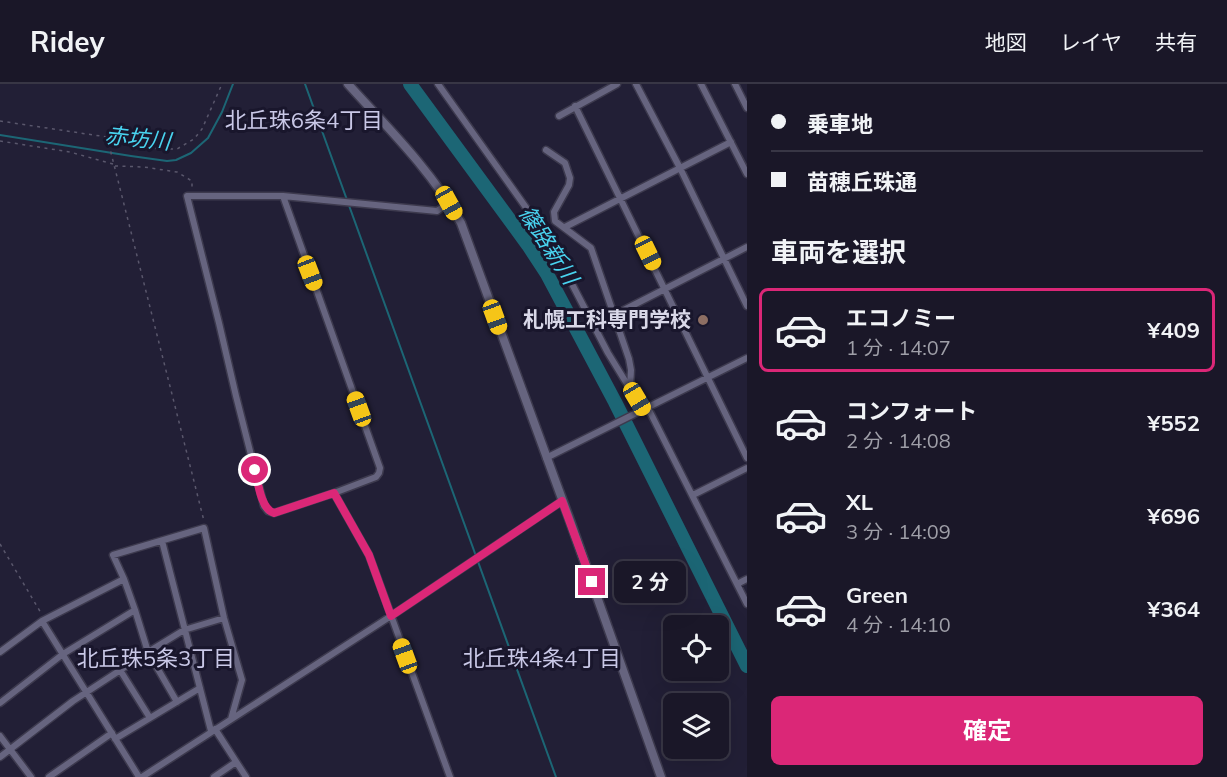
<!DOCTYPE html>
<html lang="ja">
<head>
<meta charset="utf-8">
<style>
	:root { --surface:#1a1728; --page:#272434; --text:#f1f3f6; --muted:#9f9fa8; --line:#383645; --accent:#db2777 }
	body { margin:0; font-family:Mulish,"Noto Sans JP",sans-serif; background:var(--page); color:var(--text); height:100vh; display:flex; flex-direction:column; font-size:22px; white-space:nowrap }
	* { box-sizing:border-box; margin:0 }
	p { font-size:20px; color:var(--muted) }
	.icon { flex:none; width:33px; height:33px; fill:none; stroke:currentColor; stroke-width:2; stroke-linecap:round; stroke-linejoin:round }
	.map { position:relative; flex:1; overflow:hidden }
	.sheet { display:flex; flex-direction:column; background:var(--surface); width:480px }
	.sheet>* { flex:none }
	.top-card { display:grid; align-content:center; height:132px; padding:0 24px; background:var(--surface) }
	.tools { position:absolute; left:663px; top:531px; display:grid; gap:12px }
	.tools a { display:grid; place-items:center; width:66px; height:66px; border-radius:9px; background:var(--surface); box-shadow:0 6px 24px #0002,0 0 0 2px var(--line); font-size:30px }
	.end { position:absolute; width:27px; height:27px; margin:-14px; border:8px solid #db2777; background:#fff; box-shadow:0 0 0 3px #fff }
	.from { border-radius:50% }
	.bubble { position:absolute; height:42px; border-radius:9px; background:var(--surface); box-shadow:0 6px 24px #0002,0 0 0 2px var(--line); font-size:20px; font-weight:700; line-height:42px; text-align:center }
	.car { position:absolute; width:18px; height:36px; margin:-18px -9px; border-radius:8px; box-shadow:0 0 4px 2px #0007; background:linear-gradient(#f5c518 24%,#345 0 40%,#f5c518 0 76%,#345 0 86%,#f5c518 0) }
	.top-card b { display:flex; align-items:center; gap:21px; height:57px; font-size:22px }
	.top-card b+b { border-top:2px solid var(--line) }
	.top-card i { width:15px; height:15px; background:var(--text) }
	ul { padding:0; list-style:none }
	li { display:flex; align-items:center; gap:18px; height:84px; margin:0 12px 9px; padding:0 12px; border:3px solid transparent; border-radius:9px }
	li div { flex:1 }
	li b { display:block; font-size:22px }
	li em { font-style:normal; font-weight:700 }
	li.selected { border-color:var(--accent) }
	li>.icon { width:54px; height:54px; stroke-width:1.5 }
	h2 { padding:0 24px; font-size:27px; line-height:72px }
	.button { display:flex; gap:12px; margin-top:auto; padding:12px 24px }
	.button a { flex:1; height:69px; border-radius:9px; background:var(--accent); color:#fff; font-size:24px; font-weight:700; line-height:69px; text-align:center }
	header { display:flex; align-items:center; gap:36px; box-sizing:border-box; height:84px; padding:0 30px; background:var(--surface); border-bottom:2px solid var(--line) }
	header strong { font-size:28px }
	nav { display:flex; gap:33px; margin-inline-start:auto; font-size:21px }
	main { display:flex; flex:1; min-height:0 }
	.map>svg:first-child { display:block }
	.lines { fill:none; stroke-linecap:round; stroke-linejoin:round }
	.stream { stroke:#1c6675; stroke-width:2 }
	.river { stroke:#1c6675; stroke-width:14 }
	.street-casing { stroke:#3d3a4e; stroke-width:9 }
	.secondary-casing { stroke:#3d3a4e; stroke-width:11 }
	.path { stroke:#5a576c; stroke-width:1.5; stroke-dasharray:3 4.5; stroke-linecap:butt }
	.street { stroke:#66647f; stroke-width:6 }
	.secondary { stroke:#66647f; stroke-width:8 }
	.route { stroke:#db2777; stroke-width:8 }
	.education-dot { fill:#8d6e63; stroke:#19162c; stroke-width:2 }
	.labels { text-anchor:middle; stroke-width:6; stroke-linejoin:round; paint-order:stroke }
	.poi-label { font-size:21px; font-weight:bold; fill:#d9d8e8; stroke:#19162c; text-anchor:end }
	.neighbourhood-label { font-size:22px; fill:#c9c8e7; stroke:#19162c }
	.water-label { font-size:22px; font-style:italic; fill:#49d3ef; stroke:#19162c }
</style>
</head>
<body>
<header>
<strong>Ridey</strong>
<nav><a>地図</a><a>レイヤ</a><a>共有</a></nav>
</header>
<main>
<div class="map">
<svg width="747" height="693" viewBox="0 0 747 693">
	<rect width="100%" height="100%" fill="#221f36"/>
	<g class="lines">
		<!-- stream -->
		<path class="stream" d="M 305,0 L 556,693
			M 0,51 L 131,72 L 167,77 L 176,76 L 191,69 L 208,54 L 222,28 L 233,0"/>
		<!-- river -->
		<path class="river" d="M 410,0 L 528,161 L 547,190 L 615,318 L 747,582"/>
		<!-- street casing -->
		<g class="street-casing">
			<path id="street" d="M 438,0 L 537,139 L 560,177 L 608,269 L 643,326
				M 636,0 L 680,84 L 747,222
				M 701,0 L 747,90
				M 735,0 L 747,24
				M 575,22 L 747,374
				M 559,32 L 617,0
				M 546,66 L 565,79 L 570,94 L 569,101 L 554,128 L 555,137 L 591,164 L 629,275 L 631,286 L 630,304
				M 187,112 L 283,112 L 380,384 L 379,389 L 376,393 L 334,409 L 274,429 L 268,427 L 264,422 L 236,312 L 219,239 Z
				M 283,112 L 437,127 L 449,119
				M 565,143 L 731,58
				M 614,231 L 747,163
				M 648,324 L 747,520
				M 546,374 L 747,274
				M 334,409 L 369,471 L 450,693
				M 693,411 L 747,384
				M 162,457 L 211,647
				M 737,500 L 747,495
				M 42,537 L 139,693
				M 0,568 L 42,537 L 124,495
				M 120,586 L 150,634
				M 177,618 L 148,568 L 135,526 L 124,495 L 113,471 L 204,444 L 224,534 L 242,596 L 231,635
				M 0,619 L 63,570 L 135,526
				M 215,645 L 246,693
				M 0,652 L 31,693
				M 115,655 L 200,604
				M 0,673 L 73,617 L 148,568 L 184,546 L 224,534
				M 49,693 L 112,649
				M 142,693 L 391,532 L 562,417
				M 214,693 L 236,678"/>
		</g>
		<!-- secondary casing -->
		<g class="secondary-casing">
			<path id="secondary" d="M 348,0 C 388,44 431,86 461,139 L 569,434 L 661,693"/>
		</g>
		<!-- path -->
		<path class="path" d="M 0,37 L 107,53 L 158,65 L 177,65 L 194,55 L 202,45 L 222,0
			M 107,53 L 204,437
			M 0,57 L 70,68 L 113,80
			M 115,82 L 144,83 L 177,88 L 192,97 L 192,106
			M 0,460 L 41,529"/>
		<!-- street -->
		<use href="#street" class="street"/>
		<!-- secondary -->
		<use href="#secondary" class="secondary"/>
	</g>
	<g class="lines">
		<!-- route -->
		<path class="route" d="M 255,386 C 258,399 261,425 274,429 L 334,409 L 369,471 L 391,532 L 562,417 L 592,498"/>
	</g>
	<!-- markers -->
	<circle class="education-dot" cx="703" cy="236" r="6"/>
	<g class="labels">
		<!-- poi labels -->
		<g class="poi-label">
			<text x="691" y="243">札幌工科専門学校</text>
		</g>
		<!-- neighbourhood labels -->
		<g class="neighbourhood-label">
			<text x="304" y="44">北丘珠6条4丁目</text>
			<text x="156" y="582">北丘珠5条3丁目</text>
			<text x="542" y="582">北丘珠4条4丁目</text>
		</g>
		<!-- water labels -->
		<g class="water-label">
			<text transform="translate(138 54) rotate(6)" y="8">赤坊川</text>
			<text transform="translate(549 161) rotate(57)" y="8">篠路新川</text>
		</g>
	</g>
</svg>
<div class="tools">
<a><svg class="icon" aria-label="locate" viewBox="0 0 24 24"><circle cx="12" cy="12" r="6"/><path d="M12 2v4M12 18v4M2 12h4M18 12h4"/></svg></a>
<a><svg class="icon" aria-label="layers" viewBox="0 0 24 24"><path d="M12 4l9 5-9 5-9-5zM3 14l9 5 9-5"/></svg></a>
</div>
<i class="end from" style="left:255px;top:386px"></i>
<i class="end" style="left:592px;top:498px"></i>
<div class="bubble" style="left:614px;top:477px;width:72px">2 分</div>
<i class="car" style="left:449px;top:119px;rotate:151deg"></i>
<i class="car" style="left:648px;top:169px;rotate:154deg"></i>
<i class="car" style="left:310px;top:189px;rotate:159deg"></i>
<i class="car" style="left:495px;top:233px;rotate:160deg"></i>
<i class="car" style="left:637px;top:315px;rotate:149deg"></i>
<i class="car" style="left:359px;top:325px;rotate:340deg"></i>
<i class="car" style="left:405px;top:572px;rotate:340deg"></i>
</div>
<section class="sheet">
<div class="top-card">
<b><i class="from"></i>乗車地</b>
<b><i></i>苗穂丘珠通</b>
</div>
<h2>車両を選択</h2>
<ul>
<li class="selected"><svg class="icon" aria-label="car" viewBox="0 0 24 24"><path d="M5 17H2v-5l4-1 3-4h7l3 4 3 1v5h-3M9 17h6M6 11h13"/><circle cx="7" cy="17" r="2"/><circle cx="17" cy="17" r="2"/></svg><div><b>エコノミー</b><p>1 分 · 14:07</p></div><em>¥409</em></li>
<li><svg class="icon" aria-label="car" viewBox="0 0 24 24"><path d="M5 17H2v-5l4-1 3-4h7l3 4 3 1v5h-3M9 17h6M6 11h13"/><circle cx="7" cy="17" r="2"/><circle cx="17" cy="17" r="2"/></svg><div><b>コンフォート</b><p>2 分 · 14:08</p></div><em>¥552</em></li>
<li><svg class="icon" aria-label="car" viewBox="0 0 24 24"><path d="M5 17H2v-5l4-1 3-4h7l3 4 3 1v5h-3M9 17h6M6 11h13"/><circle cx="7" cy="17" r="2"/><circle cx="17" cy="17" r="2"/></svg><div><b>XL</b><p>3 分 · 14:09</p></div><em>¥696</em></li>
<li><svg class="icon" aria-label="car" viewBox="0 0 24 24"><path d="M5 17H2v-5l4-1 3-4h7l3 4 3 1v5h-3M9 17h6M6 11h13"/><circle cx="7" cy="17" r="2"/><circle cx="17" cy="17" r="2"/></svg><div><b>Green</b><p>4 分 · 14:10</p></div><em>¥364</em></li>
</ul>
<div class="button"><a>確定</a></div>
</section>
</main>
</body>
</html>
